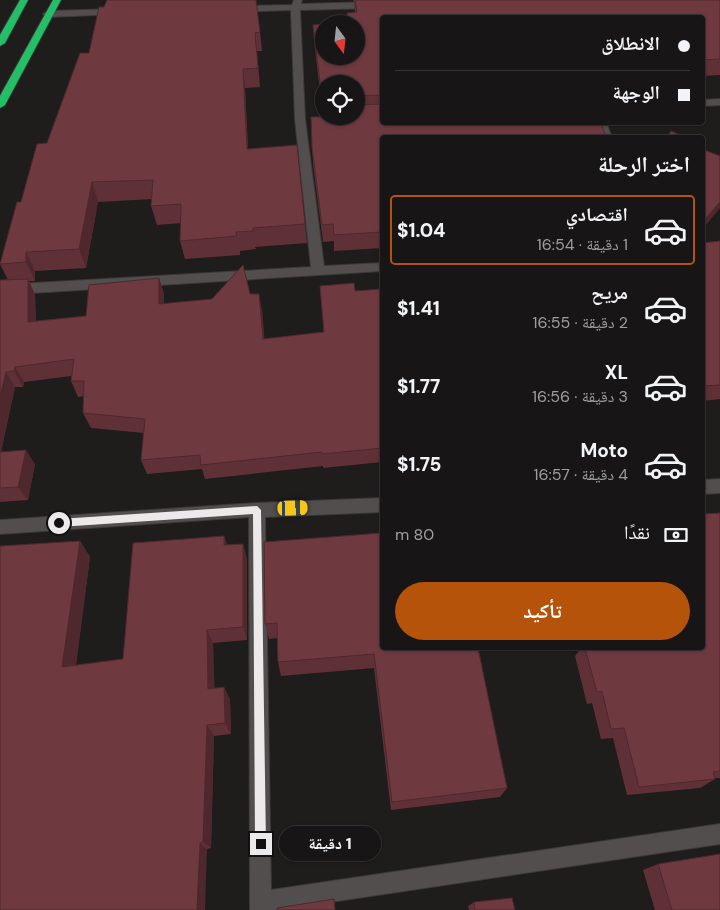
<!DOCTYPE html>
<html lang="ar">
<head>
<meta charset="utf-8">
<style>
	:root { --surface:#171515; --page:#201e1e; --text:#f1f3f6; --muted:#9e9fa0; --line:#363434; --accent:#b45309 }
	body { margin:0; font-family:"DM Sans","Noto Naskh Arabic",sans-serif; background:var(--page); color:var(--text); direction:rtl; height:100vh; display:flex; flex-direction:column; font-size:19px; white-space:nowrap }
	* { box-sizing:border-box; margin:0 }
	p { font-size:16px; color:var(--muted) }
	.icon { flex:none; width:28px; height:28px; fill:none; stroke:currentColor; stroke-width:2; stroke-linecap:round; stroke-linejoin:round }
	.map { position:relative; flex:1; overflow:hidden; direction:ltr }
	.details { position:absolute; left:380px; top:135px; width:325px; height:515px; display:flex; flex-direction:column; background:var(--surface); border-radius:5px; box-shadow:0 1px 4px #0004,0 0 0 1px var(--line); direction:rtl }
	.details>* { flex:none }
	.guide { position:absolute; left:380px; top:15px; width:325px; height:110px; border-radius:5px; box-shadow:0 1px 4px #0004,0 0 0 1px var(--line); direction:rtl; display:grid; align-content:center; height:110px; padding:0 15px; background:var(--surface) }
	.needle { width:32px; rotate:165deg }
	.fabs { position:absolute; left:315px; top:15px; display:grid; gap:10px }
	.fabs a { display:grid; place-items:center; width:50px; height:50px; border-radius:50%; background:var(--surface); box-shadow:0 1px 4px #0004,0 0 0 1px var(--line); font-size:25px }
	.end { position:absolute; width:22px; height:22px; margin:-11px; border:6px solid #ebe9e9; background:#111; box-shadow:0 0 0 2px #111 }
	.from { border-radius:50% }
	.bubble { position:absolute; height:35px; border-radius:18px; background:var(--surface); box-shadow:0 1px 4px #0004,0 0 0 1px var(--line); font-size:16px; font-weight:800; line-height:35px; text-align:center; direction:rtl }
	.car { position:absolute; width:15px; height:30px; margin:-15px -8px; border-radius:6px; box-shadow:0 0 4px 1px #0007; background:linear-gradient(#f5c518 24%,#345 0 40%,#f5c518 0 76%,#345 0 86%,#f5c518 0) }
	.guide b { display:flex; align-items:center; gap:18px; height:48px; font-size:19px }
	.guide b+b { border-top:1px solid var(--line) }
	.guide i { width:12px; height:12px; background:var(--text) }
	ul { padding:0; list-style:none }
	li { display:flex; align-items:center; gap:15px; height:70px; margin:0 10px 8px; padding:0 5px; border:2px solid transparent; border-radius:5px }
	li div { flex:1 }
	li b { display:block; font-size:19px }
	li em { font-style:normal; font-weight:800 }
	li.active { border-color:var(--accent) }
	li>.icon { width:45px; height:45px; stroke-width:1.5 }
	h2 { padding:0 15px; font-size:22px; line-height:60px }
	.pay { display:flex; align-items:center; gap:12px; height:55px; padding:0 15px; font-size:19px }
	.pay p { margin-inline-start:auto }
	.action { display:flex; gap:10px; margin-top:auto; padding:10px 15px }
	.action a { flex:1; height:58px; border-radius:30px; background:var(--accent); color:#fff; font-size:20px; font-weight:800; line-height:58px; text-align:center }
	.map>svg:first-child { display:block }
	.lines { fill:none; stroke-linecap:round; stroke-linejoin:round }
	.minor-casing { stroke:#3b3839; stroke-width:2 }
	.highway-casing { stroke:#3b3839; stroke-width:2 }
	.minor { fill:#524e4e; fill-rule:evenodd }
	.highway { fill:#23bf66; fill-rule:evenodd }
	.wall { fill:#5f3137; fill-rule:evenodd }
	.shaded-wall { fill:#4e282d }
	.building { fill:#6f3940; stroke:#4e282d }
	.route { fill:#ebe9e9 }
</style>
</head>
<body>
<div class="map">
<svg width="720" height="910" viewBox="0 0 720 910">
	<rect width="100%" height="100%" fill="#1f1c1c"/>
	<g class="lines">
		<!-- minor casing -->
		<g class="minor-casing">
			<path id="minor" d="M 294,0 L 302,0 L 301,4 L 373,2 L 378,5 L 373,8 L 300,10 L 305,119 L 324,266 L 382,263 L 382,271 L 0,295 L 0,285 L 311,267 L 295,119 L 291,10 L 236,12 L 231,9 L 236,6 L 292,5 Z
				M 118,9 L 123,12 L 121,14 L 48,17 L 43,14 L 48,11 Z
				M 720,99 L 720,105 L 702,106 L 702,100 Z
				M 596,122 L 606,122 L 612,138 L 601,138 Z
				M 720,479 L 720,493 L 702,494 L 702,480 Z
				M 382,498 L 382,512 L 265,517 L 271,890 L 720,824 L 720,844 L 277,910 L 250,910 L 249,517 L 0,534 L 0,520 L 257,503 Z"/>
		</g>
		<!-- highway casing -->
		<g class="highway-casing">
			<path id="highway" d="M 20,0 L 28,0 L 5,43 L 0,46 L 0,35 Z
				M 53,0 L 61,0 L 5,105 L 0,108 L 0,96 Z"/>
		</g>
		<!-- minor -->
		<use href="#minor" class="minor"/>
		<!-- highway -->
		<use href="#highway" class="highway"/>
	</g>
	<!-- wall -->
	<path class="wall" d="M 353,0 L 720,0 L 720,75 L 702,76 L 702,18 L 382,18 L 382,122 L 466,123 L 382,138 L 382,248 L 334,251 L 334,241 L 323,242 L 313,164 L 312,147 L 323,116 L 314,41 L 313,25 L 347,23 L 347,13 L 355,13 L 354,1 L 353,1 ZM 324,84 L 356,84 L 356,116 L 324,116 Z
		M 260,32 L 262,51 L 257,51 L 260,87 L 245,88 L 248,149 L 305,224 L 307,243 L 255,247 L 256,249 L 240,251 L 240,255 L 185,259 L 180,241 L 181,223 L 157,225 L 151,206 L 152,199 L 98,202 L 86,268 L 35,271 L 35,281 L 29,281 L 35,295 L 36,321 L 86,316 L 159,278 L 164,294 L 164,304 L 212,299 L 250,294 L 262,310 L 264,339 L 324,332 L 320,286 L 355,291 L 382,289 L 382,462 L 323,468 L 323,466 L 205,479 L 202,469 L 147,474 L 141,460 L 144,433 L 91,428 L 83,413 L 84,396 L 78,397 L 71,381 L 71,376 L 24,382 L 23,387 L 15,387 L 1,452 L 35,464 L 28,500 L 0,502 L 0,280 L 8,280 L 0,264 L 21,202 L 47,143 L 89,53 Z
		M 720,241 L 720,399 L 702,401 L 702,243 Z
		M 720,513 L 720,778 L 715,778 L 715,779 L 700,788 L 627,795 L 613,738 L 601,739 L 592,703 L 587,704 L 575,656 L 581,648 L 702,648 Z
		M 80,541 L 90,557 L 76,665 L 123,659 L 227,545 L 243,544 L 247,560 L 247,640 L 213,643 L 214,688 L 230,699 L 231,734 L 214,736 L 211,848 L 207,849 L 0,910 Z
		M 264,542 L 507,788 L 500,797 L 391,810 L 374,668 L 281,676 L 278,662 L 277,638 L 269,639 L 265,624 Z
		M 658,864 L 720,910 L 655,910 L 643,870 Z
		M 474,902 L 515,910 L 469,910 L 468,906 Z"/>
	<!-- shaded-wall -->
	<path class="shaded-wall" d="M 255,33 L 257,51 L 260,87 L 258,68 Z
		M 243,69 L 245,88 L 249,168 L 247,149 Z
		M 92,182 L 98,202 L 86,268 L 79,249 Z
		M 720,202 L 720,208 L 702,230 L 702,223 Z
		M 26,252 L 35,271 L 35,281 L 26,262 Z
		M 159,278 L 164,294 L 164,320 L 159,304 Z
		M 28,279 L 35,295 L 36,338 L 28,322 Z
		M 259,294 L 262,310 L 266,355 L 263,339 Z
		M 15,367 L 24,382 L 23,387 L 14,371 Z
		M 6,372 L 15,387 L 0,456 L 0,397 Z
		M 26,450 L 35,464 L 28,500 L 18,487 Z
		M 224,536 L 230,552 L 224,545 Z
		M 80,541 L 90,557 L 74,679 L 62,667 Z
		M 243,544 L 247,560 L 247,640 L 243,627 Z
		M 207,630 L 213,643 L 215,701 L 208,689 Z
		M 224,687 L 230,699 L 231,734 L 225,723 Z
		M 207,725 L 214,736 L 211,848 L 203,842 Z
		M 200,843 L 207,849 L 205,910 L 197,910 Z"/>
	<!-- building -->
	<path class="building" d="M 107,0 L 256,0 L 260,32 L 255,33 L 258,68 L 243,69 L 247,149 L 297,145 L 305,224 L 253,228 L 253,231 L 236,232 L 237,236 L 180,241 L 181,204 L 151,206 L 153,180 L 92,182 L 79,249 L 26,252 L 26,262 L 0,264 L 17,202 L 21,202 L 37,144 L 47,143 L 80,53 L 89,53 L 99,7 L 104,7 Z
		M 355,0 L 720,0 L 720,59 L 702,60 L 702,18 L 382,18 L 382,95 L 356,96 L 356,84 L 324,84 L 324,98 L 322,98 L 313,25 L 324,24 L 324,56 L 356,56 L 356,24 L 330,24 L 349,22 L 347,13 L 357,12 Z
		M 382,104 L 382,122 L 466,122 L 466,123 L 600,122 L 607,138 L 382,138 L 382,232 L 334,235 L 333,224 L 322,225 L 312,147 L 311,117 L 356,116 L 356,105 Z
		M 671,131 L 687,138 L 666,138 Z
		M 702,149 L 720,156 L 720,202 L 702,223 Z
		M 720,241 L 720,385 L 702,386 L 702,243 Z
		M 243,265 L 250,294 L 259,294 L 263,339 L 324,332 L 320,286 L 354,283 L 355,291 L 382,289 L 382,448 L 322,454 L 322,452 L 201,465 L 200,455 L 141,460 L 145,419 L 83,413 L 84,381 L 71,381 L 74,359 L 15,367 L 14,371 L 6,372 L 0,397 L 0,280 L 28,279 L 28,322 L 86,316 L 89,285 L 159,278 L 159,304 L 212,299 Z
		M 26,450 L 18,487 L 0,488 L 0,452 Z
		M 720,513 L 720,771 L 713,772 L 715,779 L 639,787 L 624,728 L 611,729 L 602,691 L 597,692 L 585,648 L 702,648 L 702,514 Z
		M 382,533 L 382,648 L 478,648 L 507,788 L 392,802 L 374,654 L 278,662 L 277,623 L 265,624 L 264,542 Z
		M 224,536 L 224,545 L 243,544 L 243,627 L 207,630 L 208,689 L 224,687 L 225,723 L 207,725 L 203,842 L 200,843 L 197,910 L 0,910 L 0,546 L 80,541 L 62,667 L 123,659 L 133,543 Z
		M 720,854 L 720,910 L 672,910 L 658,864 Z
		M 512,898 L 515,910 L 475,910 L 474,902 Z
		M 334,899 L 335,910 L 277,910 L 277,908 Z"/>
	<!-- route -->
	<path class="route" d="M 257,506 L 261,510 L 266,844 L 265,847 L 261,849 L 257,847 L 255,844 L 253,514 L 59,527 L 55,523 L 59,519 Z"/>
</svg>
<div class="fabs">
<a><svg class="needle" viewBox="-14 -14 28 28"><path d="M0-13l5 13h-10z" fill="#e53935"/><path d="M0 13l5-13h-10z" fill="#9e9fa0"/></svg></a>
<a><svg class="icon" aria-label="locate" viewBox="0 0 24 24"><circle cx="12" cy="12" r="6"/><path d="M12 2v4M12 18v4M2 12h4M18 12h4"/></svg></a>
</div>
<i class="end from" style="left:59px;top:523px"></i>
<i class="end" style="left:261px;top:844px"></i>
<div class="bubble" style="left:279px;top:826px;width:102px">1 دقيقة</div>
<i class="car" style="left:293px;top:508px;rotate:88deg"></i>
<div class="guide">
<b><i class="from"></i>الانطلاق</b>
<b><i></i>الوجهة</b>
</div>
<section class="details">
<h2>اختر الرحلة</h2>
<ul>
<li class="active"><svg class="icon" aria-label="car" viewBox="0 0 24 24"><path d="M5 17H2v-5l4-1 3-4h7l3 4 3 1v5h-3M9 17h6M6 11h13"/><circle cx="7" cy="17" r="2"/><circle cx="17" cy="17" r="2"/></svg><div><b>اقتصادي</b><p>1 دقيقة · 16:54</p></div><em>$1.04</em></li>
<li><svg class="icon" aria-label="car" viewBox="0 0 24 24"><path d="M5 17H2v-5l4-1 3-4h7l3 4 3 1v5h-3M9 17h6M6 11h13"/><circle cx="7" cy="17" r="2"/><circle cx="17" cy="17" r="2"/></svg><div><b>مريح</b><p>2 دقيقة · 16:55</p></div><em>$1.41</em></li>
<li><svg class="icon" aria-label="car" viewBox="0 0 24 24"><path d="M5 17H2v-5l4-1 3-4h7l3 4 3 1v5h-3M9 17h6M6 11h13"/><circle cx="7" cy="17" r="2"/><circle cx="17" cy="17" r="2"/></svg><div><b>XL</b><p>3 دقيقة · 16:56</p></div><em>$1.77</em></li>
<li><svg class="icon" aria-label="car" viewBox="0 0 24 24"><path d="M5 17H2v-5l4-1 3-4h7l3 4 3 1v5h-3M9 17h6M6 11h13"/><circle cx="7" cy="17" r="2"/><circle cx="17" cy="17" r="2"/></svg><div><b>Moto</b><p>4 دقيقة · 16:57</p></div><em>$1.75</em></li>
</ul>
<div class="pay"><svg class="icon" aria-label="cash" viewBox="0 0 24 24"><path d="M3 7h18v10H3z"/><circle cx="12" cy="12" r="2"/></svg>نقدًا<p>80 m</p></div>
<div class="action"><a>تأكيد</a></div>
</section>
</div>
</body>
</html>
